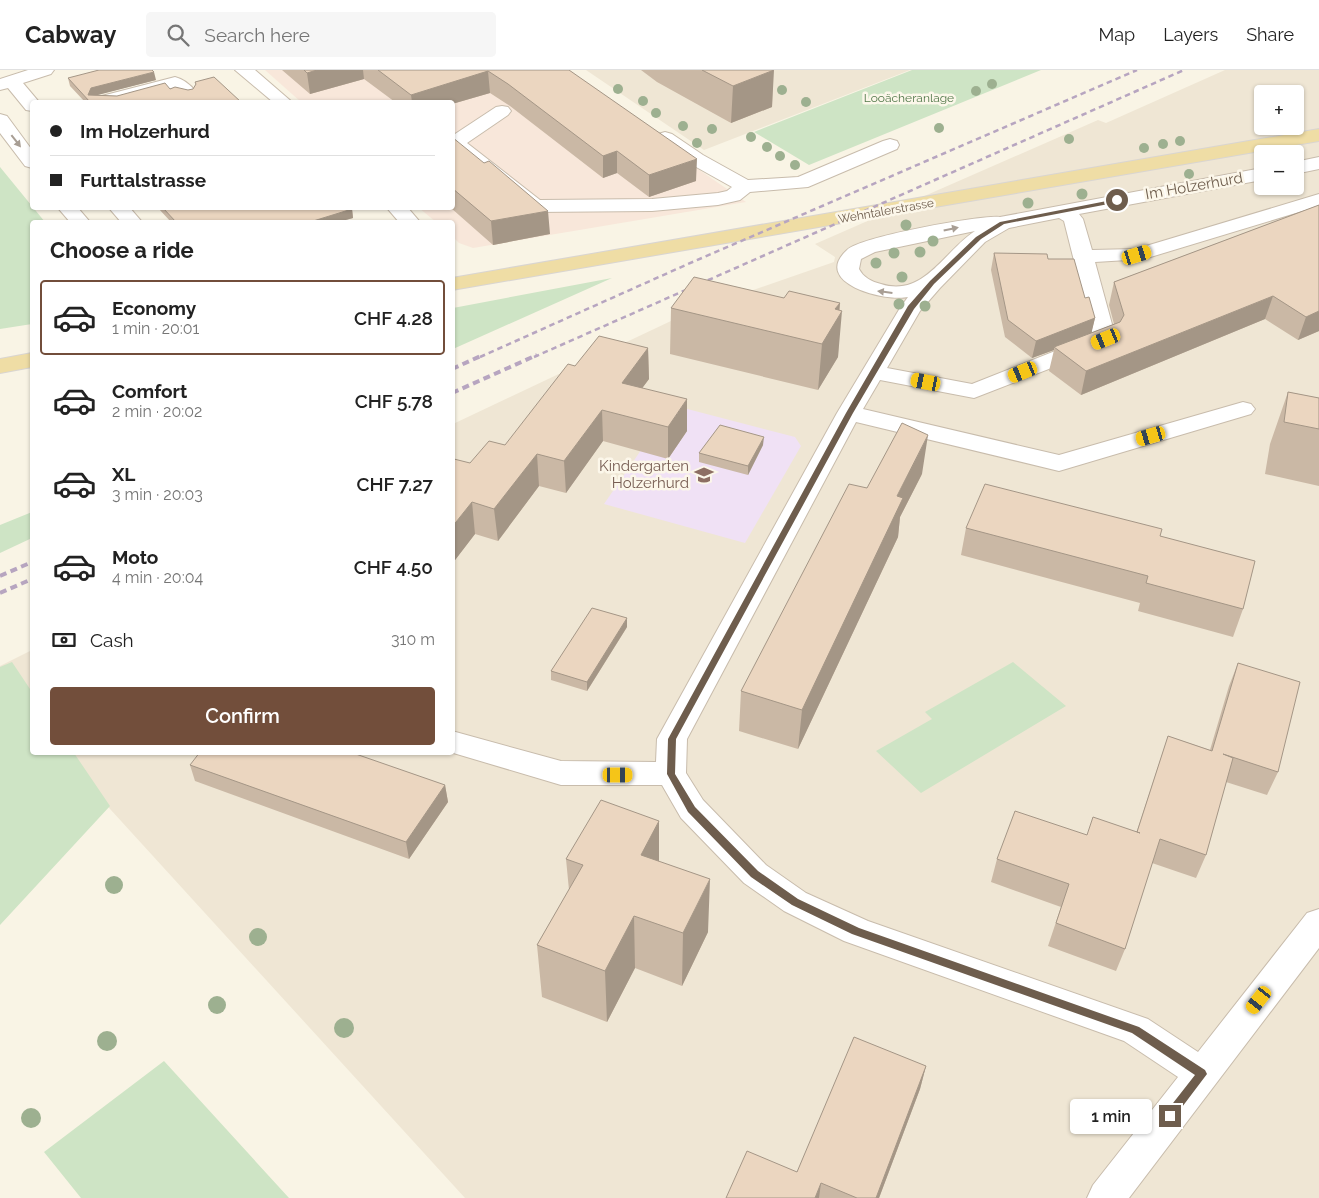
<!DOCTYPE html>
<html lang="en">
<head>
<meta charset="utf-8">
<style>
	:root { --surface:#fff; --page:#f6f6f6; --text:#222; --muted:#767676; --line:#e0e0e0; --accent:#724e3b }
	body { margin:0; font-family:Raleway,sans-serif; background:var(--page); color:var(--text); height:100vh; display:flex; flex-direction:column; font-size:19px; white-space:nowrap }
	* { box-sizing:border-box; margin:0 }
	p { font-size:16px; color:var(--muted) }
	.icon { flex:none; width:28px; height:28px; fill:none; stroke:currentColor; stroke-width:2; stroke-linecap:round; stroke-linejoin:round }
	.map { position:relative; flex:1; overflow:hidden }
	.drawer { position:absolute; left:30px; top:150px; width:425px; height:535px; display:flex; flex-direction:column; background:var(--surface); border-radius:5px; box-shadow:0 1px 4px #0004 }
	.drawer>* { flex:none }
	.hud { position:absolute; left:30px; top:30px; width:425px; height:110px; border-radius:5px; box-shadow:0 1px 4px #0004; display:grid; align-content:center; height:110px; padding:0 20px; background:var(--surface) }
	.controls { position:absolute; left:1254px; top:15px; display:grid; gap:10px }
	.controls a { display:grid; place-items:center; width:50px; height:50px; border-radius:5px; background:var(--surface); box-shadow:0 1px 4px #0004; font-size:25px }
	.end { position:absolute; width:22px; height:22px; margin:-11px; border:6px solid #6e5d4d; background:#fff; box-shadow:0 0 0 2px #fff }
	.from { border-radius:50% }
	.bubble { position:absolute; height:35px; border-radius:5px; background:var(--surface); box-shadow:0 1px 4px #0004; font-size:16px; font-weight:600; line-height:35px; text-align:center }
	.car { position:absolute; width:15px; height:30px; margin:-15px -8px; border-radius:6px; box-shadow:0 0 4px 1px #0007; background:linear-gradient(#f5c518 24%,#345 0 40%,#f5c518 0 76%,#345 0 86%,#f5c518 0) }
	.hud b { display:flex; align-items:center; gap:18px; height:48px; font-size:19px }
	.hud b+b { border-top:1px solid var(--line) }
	.hud i { width:12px; height:12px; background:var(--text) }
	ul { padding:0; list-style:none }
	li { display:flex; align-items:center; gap:15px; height:75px; margin:0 10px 8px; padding:0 10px; border:2px solid transparent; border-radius:5px }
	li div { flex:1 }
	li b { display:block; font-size:19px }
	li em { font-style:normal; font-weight:600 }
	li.current { border-color:var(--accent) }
	li>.icon { width:45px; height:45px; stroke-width:1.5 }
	h2 { padding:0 20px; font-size:22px; line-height:60px }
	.pay { display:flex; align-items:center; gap:12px; height:55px; padding:0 20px; font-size:19px }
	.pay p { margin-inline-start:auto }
	.primary-button { display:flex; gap:10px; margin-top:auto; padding:10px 20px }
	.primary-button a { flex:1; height:58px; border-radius:5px; background:var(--accent); color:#fff; font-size:20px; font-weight:600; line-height:58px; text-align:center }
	header { display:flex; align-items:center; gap:30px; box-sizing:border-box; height:70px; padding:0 25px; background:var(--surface); border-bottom:1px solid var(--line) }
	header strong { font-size:24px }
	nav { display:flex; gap:28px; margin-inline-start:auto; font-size:18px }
	.search { width:350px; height:45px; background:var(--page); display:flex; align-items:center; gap:12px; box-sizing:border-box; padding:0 18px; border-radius:5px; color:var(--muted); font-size:19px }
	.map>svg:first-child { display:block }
	.residential { fill:#efe6d4; fill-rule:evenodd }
	.commercial { fill:#f8e7da }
	.education { fill:#f0e1f5 }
	.green { fill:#cee4c5 }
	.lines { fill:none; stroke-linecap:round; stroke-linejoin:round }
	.minor-casing { stroke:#c8bcac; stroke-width:2 }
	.major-casing { stroke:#d9d5d1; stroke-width:2 }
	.minor { fill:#fff; fill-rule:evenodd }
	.major { fill:#efdda5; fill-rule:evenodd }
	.rail-far1 { stroke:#b7a5c0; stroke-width:2.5; stroke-dasharray:5.5 4; stroke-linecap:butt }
	.rail { stroke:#b7a5c0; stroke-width:4; stroke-dasharray:7 4.5; stroke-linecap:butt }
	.tree { fill:#9db090 }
	.wall { fill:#cab8a5 }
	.shaded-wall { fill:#a49686 }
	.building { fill:#ebd6c0; stroke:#a49686 }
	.oneway { fill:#a89e94 }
	.route { fill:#6e5d4d }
	.labels { text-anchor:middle; stroke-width:5; stroke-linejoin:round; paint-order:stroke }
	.far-park-label { font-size:12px; fill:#52784a; stroke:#fcf7ea }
	.far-street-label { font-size:12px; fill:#6e5d4d; stroke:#fcf7ea }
	.street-label { font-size:15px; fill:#6e5d4d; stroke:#fcf7ea }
	.education-label { font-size:15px; fill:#785e54; stroke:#fcf7ea; text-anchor:end }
</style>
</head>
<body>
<header>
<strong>Cabway</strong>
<div class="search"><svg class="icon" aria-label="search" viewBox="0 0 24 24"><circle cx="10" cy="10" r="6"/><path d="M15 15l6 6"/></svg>Search here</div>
<nav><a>Map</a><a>Layers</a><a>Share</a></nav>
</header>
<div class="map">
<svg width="1319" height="1128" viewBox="0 0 1319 1128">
	<rect width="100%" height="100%" fill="#f9f4e5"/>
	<!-- residential -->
	<path class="residential" d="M 586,0 L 910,0 L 704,80 Z
		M 1225,0 L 1319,0 L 1319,1128 L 465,1128 L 59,683 L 452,682 L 453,354 L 690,242 L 834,192 L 835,187 L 815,174 L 1098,50 L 1106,53 ZM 1262,24 L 1295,24 L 1295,56 L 1262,56 ZM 1262,84 L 1295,84 L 1295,116 L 1262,116 Z
		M 32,580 L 32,653 L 0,618 L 0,596 Z"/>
	<!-- commercial -->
	<path class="commercial" d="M 265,0 L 554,0 L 746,132 L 473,178 L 459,173 L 453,167 L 452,152 L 436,152 L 419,138 L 452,138 L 452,32 L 301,32 Z"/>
	<!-- education -->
	<path class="education" d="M 672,335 L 795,367 L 801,376 L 745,473 L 604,434 Z"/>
	<!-- green -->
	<path class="green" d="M 912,0 L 1041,0 L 809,95 L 754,62 Z
		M 0,97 L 45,152 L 32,152 L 32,254 L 0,259 Z
		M 612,208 L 453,279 L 453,238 Z
		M 32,442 L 32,468 L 0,483 L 0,455 Z
		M 12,592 L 32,622 L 32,682 L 74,683 L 110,736 L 0,855 L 0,597 Z
		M 1013,592 L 1066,636 L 921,723 L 876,681 L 932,649 L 925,642 Z
		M 164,991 L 289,1128 L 81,1128 L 44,1082 Z"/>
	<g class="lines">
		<!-- minor casing -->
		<g class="minor-casing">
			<path id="minor" d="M 28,0 L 54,0 L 51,4 L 23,13 L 39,32 L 32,32 L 32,41 L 26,40 L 8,18 L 0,20 L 0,9 Z
				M 235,0 L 255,0 L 292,32 L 273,32 Z
				M 175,7 C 183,9 191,15 196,22 L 193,26 C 183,28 179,25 172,18 L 119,32 L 91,32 L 94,28 Z
				M 502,36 L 508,37 L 511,41 L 508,45 L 467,73 L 540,130 L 652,129 L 718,123 L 727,121 L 732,117 L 689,93 L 658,72 L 656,68 L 658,64 L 665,62 L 672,64 L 703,85 L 748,110 L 798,107 L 883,71 L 890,69 L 897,71 L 899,75 L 897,79 L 808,117 L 750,122 L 740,130 L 718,135 L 652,141 L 535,142 L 528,140 L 452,80 L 452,66 L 496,37 Z
				M 0,44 L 7,46 L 32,80 L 32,98 L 25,96 L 0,63 Z
				M 1319,87 L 1319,99 L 1295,104 L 1295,92 Z
				M 1262,98 L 1262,110 L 1079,144 L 1083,149 L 1092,180 L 1136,179 L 1319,124 L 1319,136 L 1144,189 L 1095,192 L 1116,269 L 1113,274 L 974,328 L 880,310 L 863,339 L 1059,385 L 1243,332 L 1251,334 L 1255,339 L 1251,344 L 1059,401 L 856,352 L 687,669 L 686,703 L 703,730 L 766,795 L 806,823 L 868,851 L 1148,949 L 1198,982 L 1307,843 L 1319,839 L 1319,878 L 1129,1128 L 1087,1128 L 1093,1115 L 1178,1007 L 1124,971 L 844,871 L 784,841 L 744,813 L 681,748 L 662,715 L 561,715 L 450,682 L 452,682 L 452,661 L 561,691 L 656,692 L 657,669 L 837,343 L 900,238 L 908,227 C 885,232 811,213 847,180 C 860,167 979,145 1000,147 ZM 1059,148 L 1064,151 L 1093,266 L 972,314 L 887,298 L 920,241 L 940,218 L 985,172 L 1009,158 ZM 975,161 C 945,180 924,228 881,214 C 872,212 863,207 859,199 L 861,189 L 875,182 Z
				M 58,138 L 78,138 L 90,152 L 70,152 Z
				M 109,138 L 130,138 L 142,152 L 121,152 Z
				M 387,138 L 408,138 L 420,152 L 399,152 Z"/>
		</g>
		<!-- major casing -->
		<g class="major-casing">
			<path id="major" d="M 1319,59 L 1319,71 L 452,220 L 452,208 Z
				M 32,283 L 32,297 L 0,303 L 0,289 Z"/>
		</g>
		<!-- minor -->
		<use href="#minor" class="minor"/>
		<!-- major -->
		<use href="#major" class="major"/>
		<!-- rail-far1 -->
		<path class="rail-far1" d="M 480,287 L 688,194 L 1137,0
			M 534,287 L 1184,0"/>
		<!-- rail -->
		<path class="rail" d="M 452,299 L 483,285
			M 452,323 L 537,285
			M 0,506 L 32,492
			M 0,523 L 32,509"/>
	</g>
	<!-- trees -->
	<g class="tree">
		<circle cx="992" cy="14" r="5"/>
		<circle cx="618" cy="19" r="5"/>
		<circle cx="782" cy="20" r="5"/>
		<circle cx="976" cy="21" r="5"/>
		<circle cx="643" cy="31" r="5"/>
		<circle cx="806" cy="32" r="5"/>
		<circle cx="656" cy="43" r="5"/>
		<circle cx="683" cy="56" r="5"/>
		<circle cx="939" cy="58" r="5"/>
		<circle cx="712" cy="59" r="5"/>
		<circle cx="751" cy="67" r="5"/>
		<circle cx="1069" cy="69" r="5"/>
		<circle cx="1180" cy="71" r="5"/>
		<circle cx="697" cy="73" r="5"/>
		<circle cx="1163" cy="74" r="5"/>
		<circle cx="767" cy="77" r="5"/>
		<circle cx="1144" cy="78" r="5"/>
		<circle cx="780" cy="86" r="5"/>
		<circle cx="795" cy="95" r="5"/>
		<circle cx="1189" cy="104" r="5"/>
		<circle cx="1082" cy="124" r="5.5"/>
		<circle cx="1028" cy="133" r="5.5"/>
		<circle cx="906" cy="155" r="5.5"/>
		<circle cx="933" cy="171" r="5.5"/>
		<circle cx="920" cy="182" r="5.5"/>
		<circle cx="894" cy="183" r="5.5"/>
		<circle cx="876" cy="193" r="5.5"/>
		<circle cx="902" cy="207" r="5.5"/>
		<circle cx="899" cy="234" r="5.5"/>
		<circle cx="925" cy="236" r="5.5"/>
		<circle cx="114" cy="815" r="9"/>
		<circle cx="258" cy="867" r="9"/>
		<circle cx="217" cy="935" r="9"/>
		<circle cx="344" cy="958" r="10"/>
		<circle cx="107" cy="971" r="10"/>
		<circle cx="31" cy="1048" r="10"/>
	</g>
	<!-- wall -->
	<path class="wall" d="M 282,0 L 569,0 L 696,111 L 649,127 L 617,103 L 603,108 L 510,36 L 490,23 L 452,34 L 452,32 L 395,32 L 364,9 L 310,24 Z
		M 641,0 L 773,0 L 772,37 L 731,53 L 657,12 Z
		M 68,8 L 156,10 L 96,25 L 117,26 L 170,19 L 188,20 L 193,19 L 196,15 L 195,12 L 241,32 L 85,32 L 70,16 Z
		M 452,67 L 550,164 L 493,175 L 451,138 L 452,138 Z
		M 1319,135 L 1319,261 L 1298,270 L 1265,249 L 1081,325 L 1049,301 L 1054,280 L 1032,288 L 1005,267 L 991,200 L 994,183 L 1048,189 L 1085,228 L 1095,248 L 1091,263 L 1114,254 L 1109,235 L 1114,212 Z
		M 158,138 L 350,138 L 352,139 L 353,148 L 338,152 L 171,152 Z
		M 784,228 L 840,233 L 838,287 L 818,320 L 670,284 L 671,238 Z
		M 648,278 L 649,309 L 642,318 L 687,361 L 668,389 L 603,371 L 566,423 L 539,416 L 498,471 L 475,464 L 452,494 L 470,393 L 505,375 L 575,296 Z
		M 1288,322 L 1319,328 L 1319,416 L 1265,404 L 1270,374 Z
		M 763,375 L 748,405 L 699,392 L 699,383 Z
		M 922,404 L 900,447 L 898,467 L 798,679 L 739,661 L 741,621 Z
		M 966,458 L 1160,466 L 1243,539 L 1233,567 L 1138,541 L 1140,533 L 961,485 Z
		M 627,557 L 587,621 L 551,610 L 551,601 Z
		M 1238,593 L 1278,702 L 1267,725 L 1226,712 L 1206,785 L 1196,808 L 1152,793 L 1125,879 L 1116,901 L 1048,876 L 1061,837 L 991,812 L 997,789 L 1087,765 L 1137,761 L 1168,666 L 1210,680 L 1229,616 Z
		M 190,695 L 445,715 L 448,732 L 409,789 L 195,711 Z
		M 659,751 L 659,791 L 708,862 L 682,916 L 635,898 L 607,952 L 542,927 L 537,875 L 569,820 L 566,789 Z
		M 926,996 L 920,1019 L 879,1128 L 726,1128 L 797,1102 Z"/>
	<!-- shaded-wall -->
	<path class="shaded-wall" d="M 317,0 L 363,0 L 364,9 L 310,24 L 307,3 Z
		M 774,0 L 772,37 L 731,53 L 733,16 Z
		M 488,1 L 490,23 L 452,34 L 452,32 L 412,32 L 411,25 Z
		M 154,2 L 156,10 L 94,26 L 88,25 L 91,18 Z
		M 617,81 L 617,103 L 603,108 L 603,86 Z
		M 697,89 L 696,111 L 649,127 L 649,105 Z
		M 352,139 L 353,148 L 338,152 L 310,152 Z
		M 548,141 L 550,164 L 493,175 L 491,151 Z
		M 1273,226 L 1265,249 L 1081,325 L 1086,301 Z
		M 840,233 L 838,248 L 842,241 L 838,287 L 818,320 L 822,274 L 835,239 Z
		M 1319,241 L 1319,261 L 1298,270 L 1306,247 Z
		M 1095,248 L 1091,265 L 1054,277 L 1054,280 L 1032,288 L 1036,271 Z
		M 648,278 L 649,309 L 623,344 L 622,313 Z
		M 687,329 L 687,361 L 668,389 L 668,357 Z
		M 602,340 L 603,371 L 566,423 L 564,391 Z
		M 928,365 L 922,404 L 900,447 L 898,467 L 798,679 L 802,640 L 897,426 Z
		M 764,367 L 763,375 L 748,405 L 748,396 Z
		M 537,384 L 539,416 L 498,471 L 494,439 Z
		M 472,432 L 475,464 L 452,494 L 452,457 Z
		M 627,548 L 627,557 L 587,621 L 587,612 Z
		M 445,715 L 448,732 L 409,789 L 406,772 Z
		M 659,751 L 659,804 L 641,785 Z
		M 710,809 L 708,862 L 682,916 L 683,863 Z
		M 634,846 L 635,898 L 607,952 L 605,901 Z
		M 926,996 L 920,1019 L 879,1128 L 876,1128 Z
		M 821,1113 L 819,1128 L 815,1128 Z"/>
	<!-- building -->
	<path class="building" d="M 99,0 L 152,0 L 154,2 L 91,18 L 88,25 L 117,26 L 165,13 L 170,19 L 175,17 L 188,20 L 193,19 L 196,14 L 195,12 L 214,7 L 241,32 L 90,32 L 68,8 Z
		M 304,0 L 317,0 L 307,3 Z
		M 378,0 L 569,0 L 697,89 L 649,105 L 617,81 L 603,86 L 508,14 L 488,1 L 411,25 Z
		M 702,0 L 774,0 L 733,16 Z
		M 452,67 L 484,93 L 489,91 L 548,141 L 491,151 L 452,118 Z
		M 1319,135 L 1319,241 L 1306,247 L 1273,226 L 1086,301 L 1054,277 L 1120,252 L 1124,245 L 1114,212 Z
		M 163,138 L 350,138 L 352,139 L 310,152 L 176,152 Z
		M 994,183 L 1047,184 L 1048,189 L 1074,189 L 1085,228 L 1089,227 L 1095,248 L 1036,271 L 1008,250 Z
		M 694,207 L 784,228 L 789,221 L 840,233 L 835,239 L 842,241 L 822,274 L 671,238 Z
		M 599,266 L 648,278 L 622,313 L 687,329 L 668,357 L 602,340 L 564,391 L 537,384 L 494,439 L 472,432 L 452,457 L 452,390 L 454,389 L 470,393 L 489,371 L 505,375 L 568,294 L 575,296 Z
		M 1288,322 L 1319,328 L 1319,359 L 1284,352 Z
		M 902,353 L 928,365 L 897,426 L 903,428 L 802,640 L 741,621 L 849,414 L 867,418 Z
		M 720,355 L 764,367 L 748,396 L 699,383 Z
		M 985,414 L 1162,459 L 1160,466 L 1255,491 L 1243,539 L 1146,513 L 1148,506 L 966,458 Z
		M 592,538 L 627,548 L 587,612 L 551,601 Z
		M 1238,593 L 1300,612 L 1278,702 L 1223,684 L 1233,688 L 1206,785 L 1160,769 L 1125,879 L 1056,853 L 1069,814 L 997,789 L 1015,741 L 1087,765 L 1093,747 L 1140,763 L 1137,762 L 1168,666 L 1212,681 Z
		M 200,682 L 350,682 L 445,715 L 406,772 L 190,695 Z
		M 601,730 L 659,751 L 641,785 L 710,809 L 683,863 L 634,846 L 605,901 L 537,875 L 583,795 L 566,789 Z
		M 854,967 L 926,996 L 876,1128 L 857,1128 L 821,1113 L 815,1128 L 726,1128 L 747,1081 L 797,1102 Z"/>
	<!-- one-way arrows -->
	<defs><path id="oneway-solid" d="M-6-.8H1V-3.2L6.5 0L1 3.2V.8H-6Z" transform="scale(1.25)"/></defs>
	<g class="oneway">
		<use href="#oneway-solid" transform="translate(16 71) rotate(52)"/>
		<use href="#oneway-solid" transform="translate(951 159) rotate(-12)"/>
		<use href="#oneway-solid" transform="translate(885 222) rotate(-173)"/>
	</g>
	<!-- route -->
	<path class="route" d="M 1117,129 L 1119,132 L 1004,154 L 981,169 L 934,214 L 914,239 L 853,343 L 676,669 L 675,704 L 695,737 L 758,801 L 798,829 L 859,858 L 1139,957 L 1205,1000 L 1207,1004 L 1173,1049 L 1170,1050 L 1164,1046 L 1166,1042 L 1195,1005 L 1132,963 L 852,864 L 792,835 L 751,807 L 688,742 L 667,704 L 668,669 L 846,343 L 908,236 L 930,211 L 976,167 L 1000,152 Z"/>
	<!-- icons -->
	<defs>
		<g id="school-bare" transform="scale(1.5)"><path d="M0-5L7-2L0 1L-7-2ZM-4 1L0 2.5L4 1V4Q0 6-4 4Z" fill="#8d6e63" stroke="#fcf7ea" stroke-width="2.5" paint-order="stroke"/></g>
	</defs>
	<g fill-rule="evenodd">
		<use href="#school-bare" x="704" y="405"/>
	</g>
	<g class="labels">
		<!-- far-park labels -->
		<g class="far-park-label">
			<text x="909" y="32">Looächeranlage</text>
		</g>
		<!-- far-street labels -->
		<g class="far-street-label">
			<text transform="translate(886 141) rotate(-10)" y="4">Wehntalerstrasse</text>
		</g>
		<!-- street labels -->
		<g class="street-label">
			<text transform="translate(1194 116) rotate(-10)" y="5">Im Holzerhurd</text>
		</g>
		<!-- education labels -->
		<g class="education-label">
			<text x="689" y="401">Kindergarten<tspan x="689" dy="17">Holzerhurd</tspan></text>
		</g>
	</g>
</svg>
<div class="controls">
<a>+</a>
<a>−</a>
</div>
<i class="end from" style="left:1117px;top:130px"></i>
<i class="end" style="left:1170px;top:1046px"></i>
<div class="bubble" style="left:1070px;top:1029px;width:82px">1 min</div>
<i class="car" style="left:1137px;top:185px;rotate:73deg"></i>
<i class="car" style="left:1106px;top:269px;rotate:248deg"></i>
<i class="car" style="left:1023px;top:302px;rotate:248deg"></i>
<i class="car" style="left:926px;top:312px;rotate:281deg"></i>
<i class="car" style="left:1151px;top:366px;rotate:254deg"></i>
<i class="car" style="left:618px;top:705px;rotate:90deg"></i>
<i class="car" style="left:1259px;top:930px;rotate:218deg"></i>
<div class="hud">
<b><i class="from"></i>Im Holzerhurd</b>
<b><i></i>Furttalstrasse</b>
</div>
<section class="drawer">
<h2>Choose a ride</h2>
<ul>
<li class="current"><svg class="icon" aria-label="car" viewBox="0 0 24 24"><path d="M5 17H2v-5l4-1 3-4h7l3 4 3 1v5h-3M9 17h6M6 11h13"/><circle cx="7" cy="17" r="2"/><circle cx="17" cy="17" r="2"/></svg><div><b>Economy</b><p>1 min · 20:01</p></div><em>CHF 4.28</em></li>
<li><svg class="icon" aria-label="car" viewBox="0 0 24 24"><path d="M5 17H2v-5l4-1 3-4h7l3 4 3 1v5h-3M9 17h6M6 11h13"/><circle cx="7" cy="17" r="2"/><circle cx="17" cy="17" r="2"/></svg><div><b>Comfort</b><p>2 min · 20:02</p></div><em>CHF 5.78</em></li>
<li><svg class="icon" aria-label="car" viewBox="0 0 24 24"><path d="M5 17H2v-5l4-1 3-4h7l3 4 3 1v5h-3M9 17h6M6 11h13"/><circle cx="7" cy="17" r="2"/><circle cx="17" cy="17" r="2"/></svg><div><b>XL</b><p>3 min · 20:03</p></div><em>CHF 7.27</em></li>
<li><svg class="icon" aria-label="car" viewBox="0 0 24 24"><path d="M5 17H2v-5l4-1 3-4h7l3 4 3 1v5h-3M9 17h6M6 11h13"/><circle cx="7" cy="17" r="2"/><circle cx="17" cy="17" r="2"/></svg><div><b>Moto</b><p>4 min · 20:04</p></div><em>CHF 4.50</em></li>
</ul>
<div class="pay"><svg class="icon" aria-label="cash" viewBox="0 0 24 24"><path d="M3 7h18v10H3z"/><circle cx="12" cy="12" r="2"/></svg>Cash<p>310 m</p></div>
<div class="primary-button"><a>Confirm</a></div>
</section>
</div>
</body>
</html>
